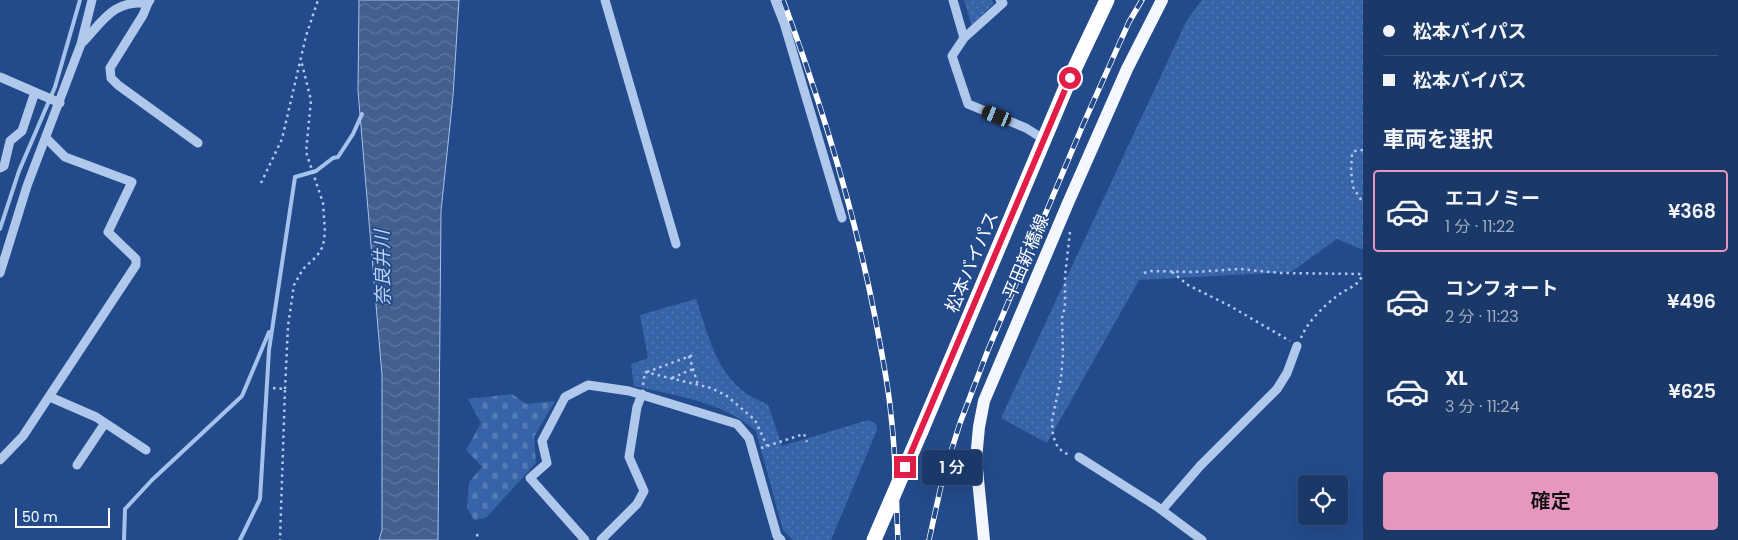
<!DOCTYPE html>
<html lang="ja">
<head>
<meta charset="utf-8">
<style>
	:root { --surface:#1a3868; --page:#233f6e; --text:#f1f3f6; --muted:#9facc0; --line:#38527c; --accent:#e797bd }
	body { margin:0; font-family:Poppins,"Noto Sans JP",sans-serif; background:var(--page); color:var(--text); height:100vh; display:flex; flex-direction:column; font-size:19px; white-space:nowrap }
	* { box-sizing:border-box; margin:0 }
	p { font-size:16px; color:var(--muted) }
	.icon { flex:none; width:28px; height:28px; fill:none; stroke:currentColor; stroke-width:2; stroke-linecap:round; stroke-linejoin:round }
	.map { position:relative; flex:1; overflow:hidden }
	.drawer { display:flex; flex-direction:column; background:var(--surface); width:375px }
	.drawer>* { flex:none }
	.hud { display:grid; align-content:center; height:110px; padding:0 20px; background:var(--surface) }
	.tools { position:absolute; left:1298px; top:475px; display:grid; gap:10px }
	.tools a { display:grid; place-items:center; width:50px; height:50px; border-radius:5px; background:var(--surface); box-shadow:0 5px 20px #0002,0 0 0 1px var(--line); font-size:25px }
	.scale { position:absolute; left:15px; bottom:12px; width:95px; box-sizing:border-box; padding-left:5px; border:2px solid #fff; border-top:0; font-size:14px; line-height:18px; white-space:nowrap; color:#fff; -webkit-text-stroke:4px #234b8b; paint-order:stroke }
	.end { position:absolute; width:22px; height:22px; margin:-11px; border:6px solid #e11d48; background:#fff; box-shadow:0 0 0 2px #fff }
	.from { border-radius:50% }
	.bubble { position:absolute; height:35px; border-radius:5px; background:var(--surface); box-shadow:0 5px 20px #0002,0 0 0 1px var(--line); font-size:16px; font-weight:600; line-height:35px; text-align:center }
	.car { position:absolute; width:15px; height:30px; margin:-15px -8px; border-radius:6px; box-shadow:0 0 4px 1px #0007; background:linear-gradient(#222 24%,#8ab4d8 0 40%,#222 0 76%,#8ab4d8 0 86%,#222 0) }
	.hud b { display:flex; align-items:center; gap:18px; height:48px; font-size:19px }
	.hud b+b { border-top:1px solid var(--line) }
	.hud i { width:12px; height:12px; background:var(--text) }
	ul { padding:0; list-style:none }
	li { display:flex; align-items:center; gap:15px; height:82px; margin:0 10px 8px; padding:0 10px; border:2px solid transparent; border-radius:5px }
	li div { flex:1 }
	li b { display:block; font-size:19px }
	li em { font-style:normal; font-weight:600 }
	li.selected { border-color:var(--accent) }
	li>.icon { width:45px; height:45px; stroke-width:1.5 }
	h2 { padding:0 20px; font-size:22px; line-height:60px }
	.cta { display:flex; gap:10px; margin-top:auto; padding:10px 20px }
	.cta a { flex:1; height:58px; border-radius:5px; background:var(--accent); color:#111; font-size:20px; font-weight:600; line-height:58px; text-align:center }
	main { display:flex; flex:1; min-height:0 }
	.map>svg:first-child { display:block }
	.cemetery { fill:url(#cemetery-stones) }
	.park { fill:url(#park-dots) }
	.water { fill:url(#water-waves); stroke:#a4c2ec }
	.lines { fill:none; stroke-linecap:round; stroke-linejoin:round }
	.stream { stroke:#a4c2ec; stroke-width:4 }
	.path { stroke:#b0c8eb; stroke-width:2.5; stroke-dasharray:2.5 4; stroke-linecap:butt }
	.minor { stroke:#b0c8eb; stroke-width:9 }
	.major { stroke:#f4f8fe; stroke-width:12 }
	.highway { stroke:#fff; stroke-width:15 }
	.rail-casing { stroke:#fff; stroke-width:5.5 }
	.rail { stroke:#234b8b; stroke-width:4; stroke-dasharray:11; stroke-linecap:butt }
	.highway-bridge { stroke:#fff; stroke-width:15 }
	.route { stroke:#e11d48; stroke-width:6 }
	.labels { text-anchor:middle; stroke-width:4; stroke-linejoin:round; paint-order:stroke }
	.street-label { font-size:18px; fill:#fff; stroke:#234b8b }
	.water-label { font-size:19px; font-style:italic; fill:#bcd2f2; stroke:#234b8b }
</style>
</head>
<body>
<main>
<div class="map">
<svg width="1363" height="540" viewBox="0 0 1363 540">
	<defs>
		<pattern id="cemetery-stones" width="16" height="16" patternUnits="userSpaceOnUse" patternTransform="scale(1.25)"><rect width="16" height="16" fill="#3764a8"/><path d="M2 7V4a2 2 0 0 1 4 0v3zM10 15v-3a2 2 0 0 1 4 0v3z" fill="#557bb5"/></pattern>
		<pattern id="park-dots" width="8" height="8" patternUnits="userSpaceOnUse" patternTransform="scale(1.25)"><rect width="8" height="8" fill="#3764a8"/><path d="M2 2h.1M6 6h.1" fill="none" stroke="#557bb5" stroke-width="1.8" stroke-linecap="round"/></pattern>
		<pattern id="water-waves" width="16" height="10" patternUnits="userSpaceOnUse" patternTransform="scale(1.25)"><rect width="16" height="10" fill="#435f8d"/><path d="M0 5q4-4 8 0t8 0" fill="none" stroke="#5f779e"/></pattern>
	</defs>
	<rect width="100%" height="100%" fill="#234b8b"/>
	<!-- cemetery -->
	<path class="cemetery" d="M 512,394 L 526,404 L 555,401 L 534,437 L 536,463 L 486,518 L 474,520 L 467,508 L 469,482 L 482,467 L 466,450 L 481,423 L 468,399 Z"/>
	<!-- park -->
	<path class="park" d="M 964,0 L 992,0 L 993,4 L 972,26 Z
		M 1202,0 L 1363,0 L 1363,250 L 1337,239 L 1291,272 L 1139,280 L 1047,443 L 1001,418 L 1187,20 Z
		M 696,299 C 709,335 714,370 747,394 C 753,398 761,401 768,405 L 782,446 L 868,420 L 876,424 L 877,430 L 831,540 L 793,540 L 783,530 L 756,431 C 722,401 676,396 634,386 L 631,364 L 648,358 L 640,315 Z"/>
	<!-- water -->
	<path class="water" d="M 359,0 L 459,0 L 453,96 L 441,211 L 438,540 L 379,540 L 382,530 L 382,375 L 358,91 Z"/>
	<g class="lines">
		<!-- stream -->
		<path class="stream" d="M 0,229 L 19,171 L 55,87 L 80,0
			M 124,540 L 125,509 L 152,480 L 242,396 L 269,332
			M 240,540 L 260,499 L 269,350 L 295,177 L 316,171 L 333,158 L 338,157 L 353,134 L 362,114"/>
		<!-- path -->
		<path class="path" d="M 1363,150 L 1355,151 L 1352,153 L 1351,171 L 1353,187 L 1363,203
			M 261,183 L 282,139 L 306,36 L 318,0
			M 1070,232 L 1065,276 L 1065,307 L 1062,318 L 1063,354 L 1061,378 L 1052,420 L 1053,436 L 1058,448 L 1070,456
			M 1172,272 L 1188,285 L 1230,306 L 1290,341
			M 1144,273 L 1151,271 L 1193,272 L 1240,269 L 1280,273 L 1363,274
			M 1301,338 C 1307,322 1324,306 1337,296 C 1347,288 1358,287 1363,274
			M 689,356 L 698,385
			M 645,372 L 711,388 L 727,396 L 755,420 L 767,446
			M 647,372 L 693,355
			M 672,378 L 693,369
			M 643,385 L 645,372
			M 273,388 L 285,389 L 280,540
			M 285,389 L 288,326 L 294,285 L 303,269 L 317,256 L 323,246 L 325,232 L 323,203 L 306,152 L 311,100 L 301,60
			M 761,448 L 804,434 L 807,442
			M 477,534 L 478,540"/>
		<!-- minor -->
		<path class="minor" d="M 605,0 L 676,244
			M 775,0 L 784,23 L 842,218
			M 953,0 L 964,38 L 952,56 L 968,104 L 1026,128 L 1045,140
			M 148,3 L 143,15 L 110,68 L 111,78 L 118,85 L 198,143
			M 964,38 L 1003,3 L 1000,0
			M 83,42 C 104,20 113,0 148,3 L 150,0
			M 0,77 L 60,103
			M 0,168 L 4,166 L 10,141 L 22,131 L 35,92
			M 0,273 L 27,186 L 81,44 L 92,0
			M 50,397 L 96,417 L 146,450
			M 1079,457 L 1156,506 L 1202,540
			M 0,460 L 23,436 L 136,265 L 136,259 L 108,232 L 132,182 L 65,157 L 46,138
			M 77,465 L 105,423
			M 1162,510 L 1200,466 L 1277,389 L 1287,373 L 1297,346
			M 585,540 L 530,478 L 547,463 L 542,441 L 565,397 L 588,385 L 629,391 L 737,424 L 749,438 L 777,536 L 781,540
			M 601,540 L 637,504 L 644,491 L 629,457 L 637,407 L 642,394"/>
		<!-- major -->
		<path class="major" d="M 984,540 L 976,459 L 979,427 L 984,401 L 1068,203 L 1127,69 L 1162,0"/>
		<!-- highway -->
		<path class="highway" d="M 921,431 L 1070,78 L 1107,0"/>
		<!-- rail casing -->
		<g class="rail-casing">
			<path id="rail" d="M 783,0 C 821,103 854,209 875,317 C 881,350 888,382 891,415 C 896,456 896,498 898,540
				M 929,540 L 943,477 L 960,423 L 988,350 L 1082,127 L 1129,22 L 1142,0"/>
		</g>
		<!-- rail -->
		<use href="#rail" class="rail"/>
		<!-- highway-bridge -->
		<path class="highway-bridge" d="M 874,540 L 921,431"/>
	</g>
	<g class="lines">
		<!-- route -->
		<path class="route" d="M 905,467 L 1070,78"/>
	</g>
	<g class="labels">
		<!-- street labels -->
		<g class="street-label">
			<text transform="translate(1026 257) rotate(-67)" y="6">平田新橋線</text>
			<text transform="translate(972 262) rotate(-67)" y="6">松本バイパス</text>
		</g>
		<!-- water labels -->
		<g class="water-label">
			<text transform="translate(382 268) rotate(-91)" y="7">奈良井川</text>
		</g>
	</g>
</svg>
<div class="tools">
<a><svg class="icon" aria-label="locate" viewBox="0 0 24 24"><circle cx="12" cy="12" r="6"/><path d="M12 2v4M12 18v4M2 12h4M18 12h4"/></svg></a>
</div>
<div class="scale">50 m</div>
<i class="end from" style="left:1070px;top:78px"></i>
<i class="end" style="left:905px;top:467px"></i>
<div class="bubble" style="left:922px;top:450px;width:60px">1 分</div>
<i class="car" style="left:997px;top:116px;rotate:292deg"></i>
</div>
<section class="drawer">
<div class="hud">
<b><i class="from"></i>松本バイパス</b>
<b><i></i>松本バイパス</b>
</div>
<h2>車両を選択</h2>
<ul>
<li class="selected"><svg class="icon" aria-label="car" viewBox="0 0 24 24"><path d="M5 17H2v-5l4-1 3-4h7l3 4 3 1v5h-3M9 17h6M6 11h13"/><circle cx="7" cy="17" r="2"/><circle cx="17" cy="17" r="2"/></svg><div><b>エコノミー</b><p>1 分 · 11:22</p></div><em>¥368</em></li>
<li><svg class="icon" aria-label="car" viewBox="0 0 24 24"><path d="M5 17H2v-5l4-1 3-4h7l3 4 3 1v5h-3M9 17h6M6 11h13"/><circle cx="7" cy="17" r="2"/><circle cx="17" cy="17" r="2"/></svg><div><b>コンフォート</b><p>2 分 · 11:23</p></div><em>¥496</em></li>
<li><svg class="icon" aria-label="car" viewBox="0 0 24 24"><path d="M5 17H2v-5l4-1 3-4h7l3 4 3 1v5h-3M9 17h6M6 11h13"/><circle cx="7" cy="17" r="2"/><circle cx="17" cy="17" r="2"/></svg><div><b>XL</b><p>3 分 · 11:24</p></div><em>¥625</em></li>
</ul>
<div class="cta"><a>確定</a></div>
</section>
</main>
</body>
</html>
